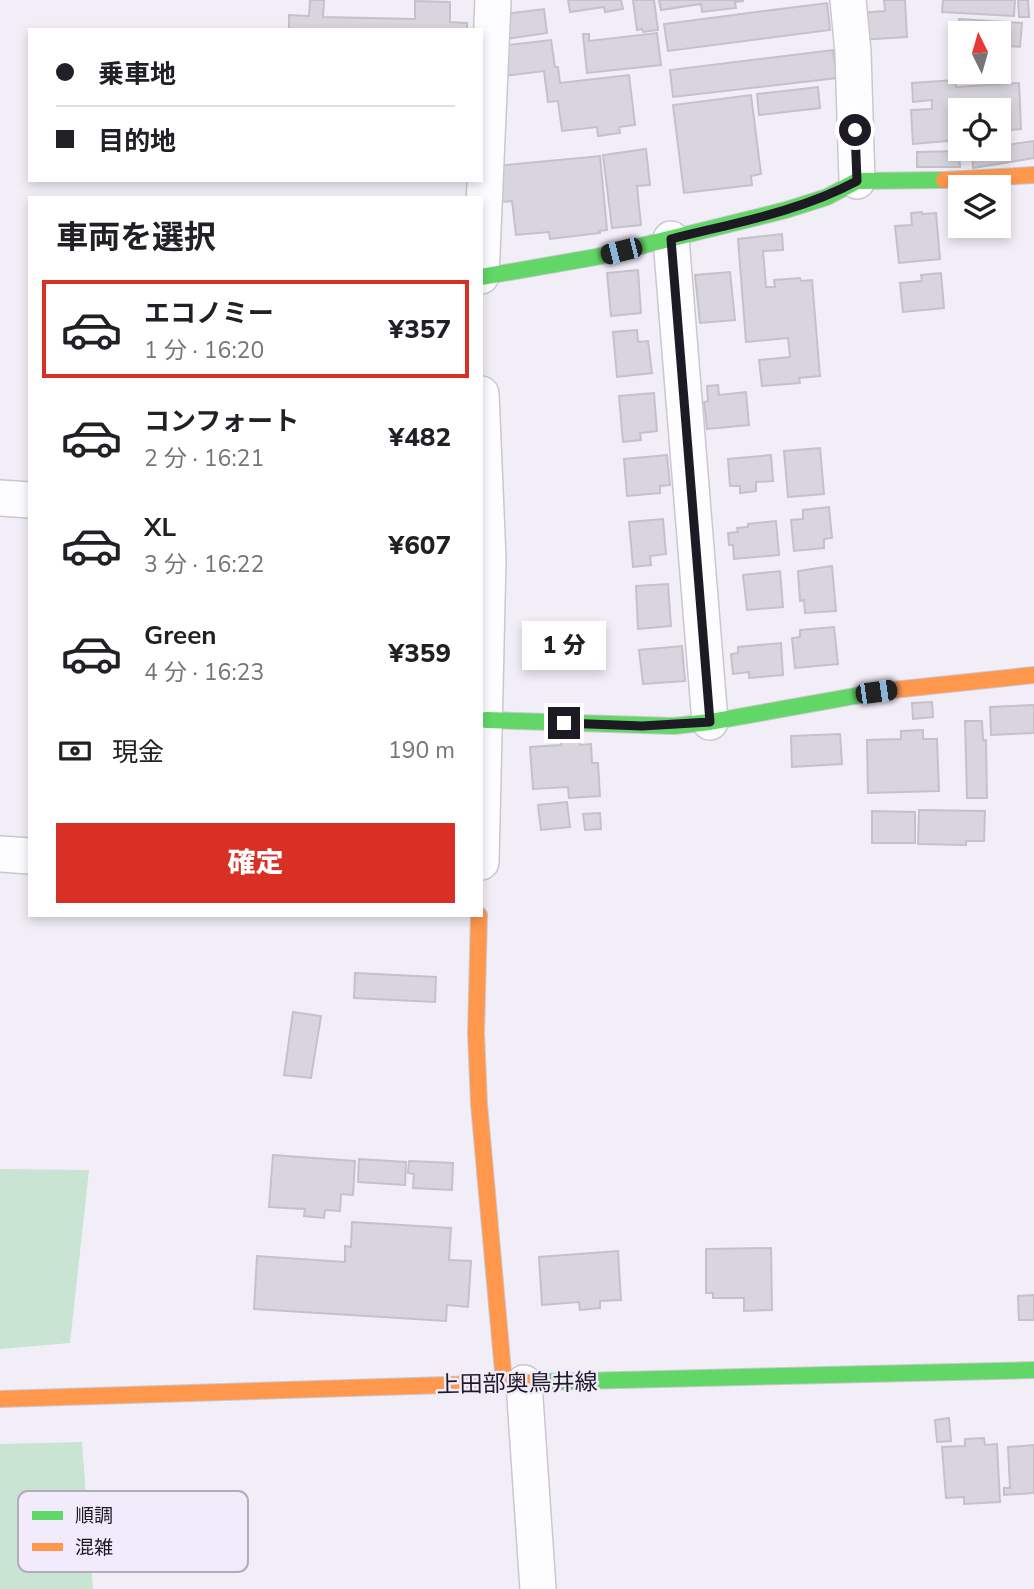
<!DOCTYPE html>
<html lang="ja">
<head>
<meta charset="utf-8">
<style>
	:root { --surface:#fff; --page:#f6f6f6; --text:#202124; --muted:#757577; --line:#e0e0e0; --accent:#d93025 }
	body { margin:0; font-family:"Nunito Sans","Noto Sans JP",sans-serif; background:var(--page); color:var(--text); height:100vh; display:flex; flex-direction:column; font-size:26px; white-space:nowrap }
	* { box-sizing:border-box; margin:0 }
	p { font-size:23px; color:var(--muted) }
	.icon { flex:none; width:38px; height:38px; fill:none; stroke:currentColor; stroke-width:2; stroke-linecap:round; stroke-linejoin:round }
	.map { position:relative; flex:1; overflow:hidden }
	.side { position:absolute; left:28px; top:196px; width:455px; height:721px; display:flex; flex-direction:column; background:var(--surface); border-radius:0px; box-shadow:0 4px 10px #0003 }
	.side>* { flex:none }
	.guide { position:absolute; left:28px; top:28px; width:455px; height:154px; border-radius:0px; box-shadow:0 4px 10px #0003; display:grid; align-content:center; height:154px; padding:0 28px; background:var(--surface) }
	.needle { width:46px; rotate:355deg }
	.buttons { position:absolute; left:948px; top:21px; display:grid; gap:14px }
	.buttons a { display:grid; place-items:center; width:63px; height:63px; border-radius:0px; background:var(--surface); box-shadow:0 4px 10px #0003; font-size:35px }
	.end { position:absolute; width:32px; height:32px; margin:-16px; border:9px solid #1e1a24; background:#fff; box-shadow:0 0 0 4px #fff }
	.from { border-radius:50% }
	.bubble { position:absolute; height:49px; border-radius:0px; background:var(--surface); box-shadow:0 4px 10px #0003; font-size:23px; font-weight:800; line-height:49px; text-align:center }
	.car { position:absolute; width:21px; height:42px; margin:-21px -10px; border-radius:9px; box-shadow:0 0 5px 2px #0007; background:linear-gradient(#222 24%,#8ab4d8 0 40%,#222 0 76%,#8ab4d8 0 86%,#222 0) }
	.guide b { display:flex; align-items:center; gap:24px; height:66px; font-size:26px }
	.guide b+b { border-top:2px solid var(--line) }
	.guide i { width:18px; height:18px; background:var(--text) }
	ul { padding:0; list-style:none }
	li { display:flex; align-items:center; gap:21px; height:98px; margin:0 14px 10px; padding:0 14px; border:4px solid transparent; border-radius:0px }
	li div { flex:1 }
	li b { display:block; font-size:26px }
	li em { font-style:normal; font-weight:800 }
	li.on { border-color:var(--accent) }
	li>.icon { width:63px; height:63px; stroke-width:1.5 }
	h2 { padding:0 28px; font-size:32px; line-height:84px }
	.pay { display:flex; align-items:center; gap:18px; height:77px; padding:0 28px; font-size:26px }
	.pay p { margin-inline-start:auto }
	.cta { display:flex; gap:14px; margin-top:auto; padding:14px 28px }
	.cta a { flex:1; height:80px; border-radius:0px; background:var(--accent); color:#fff; font-size:28px; font-weight:800; line-height:80px; text-align:center }
	.map>svg:first-child { display:block }
	.green { fill:#c9e4d3 }
	.building { fill:#d8d5de; stroke:#c5c1cb; stroke-width:2 }
	.lines { fill:none; stroke-linecap:round; stroke-linejoin:round }
	.street-casing { stroke:#cbc7d0; stroke-width:38 }
	.fast-casing { stroke:#cbc7d0; stroke-width:18 }
	.slow-casing { stroke:#cbc7d0; stroke-width:18 }
	.street { stroke:#fdfcfe; stroke-width:35 }
	.fast { stroke:#63d668; stroke-width:16 }
	.slow { stroke:#ff974d; stroke-width:16 }
	.route { stroke:#1e1a24; stroke-width:9 }
	.labels { text-anchor:middle; stroke-width:5; stroke-linejoin:round; paint-order:stroke }
	.street-label { font-size:23px; fill:#1e1a24; stroke:#f1ebfb }
	.key { fill:#f1ebfb; stroke:#b2acba; stroke-width:2 }
	.key-label { font-size:19px; fill:#1e1a24 }
</style>
</head>
<body>
<div class="map">
<svg width="1034" height="1589" viewBox="0 0 1034 1589">
	<rect width="100%" height="100%" fill="#f2eef8"/>
	<!-- green -->
	<path class="green" d="M 0,1169 L 89,1170 L 70,1343 L 0,1349 Z
		M 82,1442 L 93,1589 L 0,1589 L 0,1444 Z"/>
	<!-- building -->
	<path class="building" d="M 310,0 L 324,0 L 323,17 L 415,19 L 415,1 L 450,2 L 450,22 L 467,23 L 467,30 L 289,30 L 289,15 L 309,16 Z
		M 568,0 L 621,0 L 623,9 L 605,12 L 604,7 L 570,12 Z
		M 633,0 L 654,0 L 658,30 L 643,32 L 642,29 L 637,30 Z
		M 659,0 L 743,0 L 743,1 L 735,2 L 736,8 L 702,12 L 701,4 L 661,10 Z
		M 884,0 L 905,0 L 907,37 L 860,40 L 858,13 L 885,11 Z
		M 943,0 L 1015,0 L 1014,16 L 942,12 Z
		M 1018,0 L 1028,0 L 1029,17 L 1019,17 Z
		M 827,3 L 830,30 L 668,51 L 664,24 Z
		M 544,9 L 547,33 L 507,39 L 504,14 Z
		M 959,19 L 1022,23 L 1020,47 L 999,45 L 999,33 L 961,33 L 961,46 L 957,46 Z
		M 657,33 L 661,65 L 587,73 L 583,34 L 589,34 L 589,41 Z
		M 551,40 L 555,67 L 558,67 L 560,83 L 629,75 L 635,125 L 619,127 L 620,133 L 598,136 L 597,127 L 562,131 L 558,101 L 548,102 L 544,71 L 504,76 L 500,46 Z
		M 833,50 L 837,78 L 673,97 L 670,70 Z
		M 957,53 L 961,53 L 961,72 L 986,72 L 987,81 L 959,83 Z
		M 955,80 L 956,87 L 1019,83 L 1021,129 L 999,131 L 999,110 L 961,110 L 959,140 L 913,144 L 911,110 L 932,109 L 932,100 L 913,102 L 912,83 Z
		M 818,87 L 820,108 L 759,115 L 757,94 Z
		M 751,95 L 761,174 L 751,176 L 752,185 L 684,193 L 673,105 Z
		M 1034,141 L 1034,158 L 973,168 L 972,149 L 999,149 L 999,146 Z
		M 646,149 L 650,185 L 637,186 L 641,225 L 612,228 L 603,155 Z
		M 959,151 L 960,167 L 917,167 L 917,152 Z
		M 600,156 L 607,230 L 599,231 L 600,233 L 550,239 L 549,232 L 516,235 L 512,201 L 500,202 L 496,166 Z
		M 922,212 L 922,214 L 936,213 L 940,259 L 899,263 L 895,226 L 912,225 L 911,213 Z
		M 782,234 L 783,250 L 763,251 L 766,287 L 775,287 L 774,280 L 800,278 L 801,281 L 812,280 L 820,376 L 799,378 L 800,383 L 762,386 L 759,360 L 790,357 L 788,338 L 746,342 L 738,239 Z
		M 638,270 L 641,313 L 611,316 L 607,273 Z
		M 730,272 L 735,320 L 700,323 L 695,275 Z
		M 941,273 L 944,308 L 903,312 L 900,283 L 922,281 L 921,275 Z
		M 637,330 L 638,342 L 648,341 L 652,373 L 617,377 L 613,332 Z
		M 718,385 L 719,395 L 746,392 L 749,425 L 707,429 L 704,402 L 708,401 L 707,386 Z
		M 654,393 L 657,431 L 640,433 L 641,440 L 623,442 L 619,396 Z
		M 820,448 L 824,494 L 788,497 L 784,451 Z
		M 667,455 L 670,485 L 660,486 L 660,493 L 627,496 L 624,459 Z
		M 771,455 L 773,481 L 756,482 L 756,491 L 740,493 L 740,486 L 730,486 L 728,459 Z
		M 829,507 L 832,538 L 824,539 L 824,548 L 794,551 L 791,520 L 803,519 L 803,510 Z
		M 663,519 L 666,554 L 650,556 L 651,565 L 633,567 L 629,522 Z
		M 776,521 L 779,555 L 734,559 L 733,545 L 729,545 L 728,533 L 738,532 L 737,528 L 748,527 L 748,524 Z
		M 832,566 L 836,611 L 805,613 L 804,600 L 800,601 L 798,571 Z
		M 780,571 L 783,607 L 747,610 L 743,575 Z
		M 668,584 L 671,626 L 638,629 L 636,586 Z
		M 834,627 L 838,664 L 795,668 L 792,638 L 800,637 L 800,630 Z
		M 781,643 L 783,675 L 749,678 L 749,672 L 733,674 L 731,654 L 738,653 L 738,647 Z
		M 682,646 L 685,681 L 643,684 L 639,650 Z
		M 932,702 L 933,717 L 913,719 L 912,703 Z
		M 1034,705 L 1034,733 L 991,735 L 990,707 Z
		M 965,721 L 982,721 L 983,740 L 986,740 L 987,798 L 967,798 Z
		M 923,730 L 923,739 L 937,739 L 939,791 L 868,793 L 867,740 L 901,739 L 901,731 Z
		M 840,734 L 842,764 L 792,767 L 791,736 Z
		M 580,739 L 580,745 L 591,744 L 592,763 L 598,763 L 600,796 L 569,798 L 568,787 L 533,789 L 530,747 L 561,745 L 561,740 Z
		M 567,802 L 570,827 L 541,830 L 538,805 Z
		M 919,810 L 985,811 L 984,841 L 966,841 L 966,845 L 918,844 Z
		M 872,811 L 915,812 L 915,843 L 872,843 Z
		M 600,813 L 601,829 L 585,830 L 583,814 Z
		M 355,973 L 436,977 L 435,1002 L 354,998 Z
		M 293,1012 L 321,1016 L 311,1078 L 284,1075 Z
		M 273,1155 L 355,1161 L 353,1195 L 341,1194 L 340,1211 L 325,1210 L 324,1218 L 304,1216 L 305,1209 L 269,1207 Z
		M 359,1159 L 406,1162 L 405,1185 L 358,1182 Z
		M 409,1161 L 453,1163 L 452,1190 L 413,1188 L 414,1174 L 408,1173 Z
		M 352,1222 L 451,1228 L 449,1260 L 471,1261 L 468,1307 L 447,1305 L 446,1321 L 254,1309 L 257,1256 L 345,1262 L 345,1246 L 351,1247 Z
		M 771,1248 L 772,1310 L 744,1311 L 744,1298 L 713,1298 L 713,1293 L 706,1293 L 706,1249 Z
		M 618,1251 L 621,1300 L 600,1301 L 600,1308 L 580,1310 L 579,1302 L 542,1305 L 539,1257 Z
		M 1034,1295 L 1034,1320 L 1019,1320 L 1018,1296 Z
		M 949,1418 L 951,1441 L 937,1442 L 935,1420 Z
		M 984,1438 L 985,1445 L 997,1444 L 1000,1502 L 964,1504 L 964,1497 L 946,1498 L 942,1447 L 965,1446 L 965,1439 Z
		M 1034,1445 L 1034,1493 L 1004,1495 L 1004,1488 L 1010,1488 L 1008,1447 Z"/>
	<g class="lines">
		<!-- street casing -->
		<g class="street-casing">
			<path id="street" d="M 848,0 L 853,52 L 857,181
				M 671,239 L 710,722
				M 481,276 L 493,0
				M 481,394 L 488,559 L 481,862
				M 0,498 L 30,500
				M 0,854 L 30,856
				M 524,1383 L 538,1589"/>
		</g>
		<!-- fast casing -->
		<g class="fast-casing">
			<path id="fast" d="M 481,277 L 596,257 L 786,210 L 827,197 L 857,181 L 944,180
				M 486,720 L 674,726 L 710,722 L 883,691
				M 540,1382 L 1034,1370"/>
		</g>
		<!-- slow casing -->
		<g class="slow-casing">
			<path id="slow" d="M 944,180 L 1034,175
				M 883,691 L 1034,675
				M 479,915 L 476,1033 L 479,1104 L 504,1383
				M 0,1399 L 540,1382"/>
		</g>
		<!-- street -->
		<use href="#street" class="street"/>
		<!-- fast -->
		<use href="#fast" class="fast"/>
		<!-- slow -->
		<use href="#slow" class="slow"/>
	</g>
	<g class="lines">
		<!-- route -->
		<path class="route" d="M 564,723 L 642,726 L 710,722 L 671,239 C 734,223 799,212 857,181 L 855,130"/>
	</g>
	<g class="labels">
		<!-- street labels -->
		<g class="street-label">
			<text transform="translate(517 1383) rotate(-1)" y="8">上田部奥鳥井線</text>
		</g>
	</g>
	<!-- legend -->
	<rect x="18" y="1491" width="230" height="81" rx="10" class="key"/>
	<rect x="32" y="1511" width="31" height="9" fill="#63d668"/>
	<rect x="32" y="1543" width="31" height="8" fill="#ff974d"/>
	<g class="key-label">
		<text x="75" y="1522">順調</text>
		<text x="75" y="1554">混雑</text>
	</g>
</svg>
<div class="buttons">
<a><svg class="needle" viewBox="-14 -14 28 28"><path d="M0-13l5 13h-10z" fill="#e53935"/><path d="M0 13l5-13h-10z" fill="#757577"/></svg></a>
<a><svg class="icon" aria-label="locate" viewBox="0 0 24 24"><circle cx="12" cy="12" r="6"/><path d="M12 2v4M12 18v4M2 12h4M18 12h4"/></svg></a>
<a><svg class="icon" aria-label="layers" viewBox="0 0 24 24"><path d="M12 4l9 5-9 5-9-5zM3 14l9 5 9-5"/></svg></a>
</div>
<i class="end from" style="left:855px;top:130px"></i>
<i class="end" style="left:564px;top:723px"></i>
<div class="bubble" style="left:522px;top:621px;width:84px">1 分</div>
<i class="car" style="left:621px;top:251px;rotate:256deg"></i>
<i class="car" style="left:876px;top:692px;rotate:82deg"></i>
<div class="guide">
<b><i class="from"></i>乗車地</b>
<b><i></i>目的地</b>
</div>
<section class="side">
<h2>車両を選択</h2>
<ul>
<li class="on"><svg class="icon" aria-label="car" viewBox="0 0 24 24"><path d="M5 17H2v-5l4-1 3-4h7l3 4 3 1v5h-3M9 17h6M6 11h13"/><circle cx="7" cy="17" r="2"/><circle cx="17" cy="17" r="2"/></svg><div><b>エコノミー</b><p>1 分 · 16:20</p></div><em>¥357</em></li>
<li><svg class="icon" aria-label="car" viewBox="0 0 24 24"><path d="M5 17H2v-5l4-1 3-4h7l3 4 3 1v5h-3M9 17h6M6 11h13"/><circle cx="7" cy="17" r="2"/><circle cx="17" cy="17" r="2"/></svg><div><b>コンフォート</b><p>2 分 · 16:21</p></div><em>¥482</em></li>
<li><svg class="icon" aria-label="car" viewBox="0 0 24 24"><path d="M5 17H2v-5l4-1 3-4h7l3 4 3 1v5h-3M9 17h6M6 11h13"/><circle cx="7" cy="17" r="2"/><circle cx="17" cy="17" r="2"/></svg><div><b>XL</b><p>3 分 · 16:22</p></div><em>¥607</em></li>
<li><svg class="icon" aria-label="car" viewBox="0 0 24 24"><path d="M5 17H2v-5l4-1 3-4h7l3 4 3 1v5h-3M9 17h6M6 11h13"/><circle cx="7" cy="17" r="2"/><circle cx="17" cy="17" r="2"/></svg><div><b>Green</b><p>4 分 · 16:23</p></div><em>¥359</em></li>
</ul>
<div class="pay"><svg class="icon" aria-label="cash" viewBox="0 0 24 24"><path d="M3 7h18v10H3z"/><circle cx="12" cy="12" r="2"/></svg>現金<p>190 m</p></div>
<div class="cta"><a>確定</a></div>
</section>
</div>
</body>
</html>
